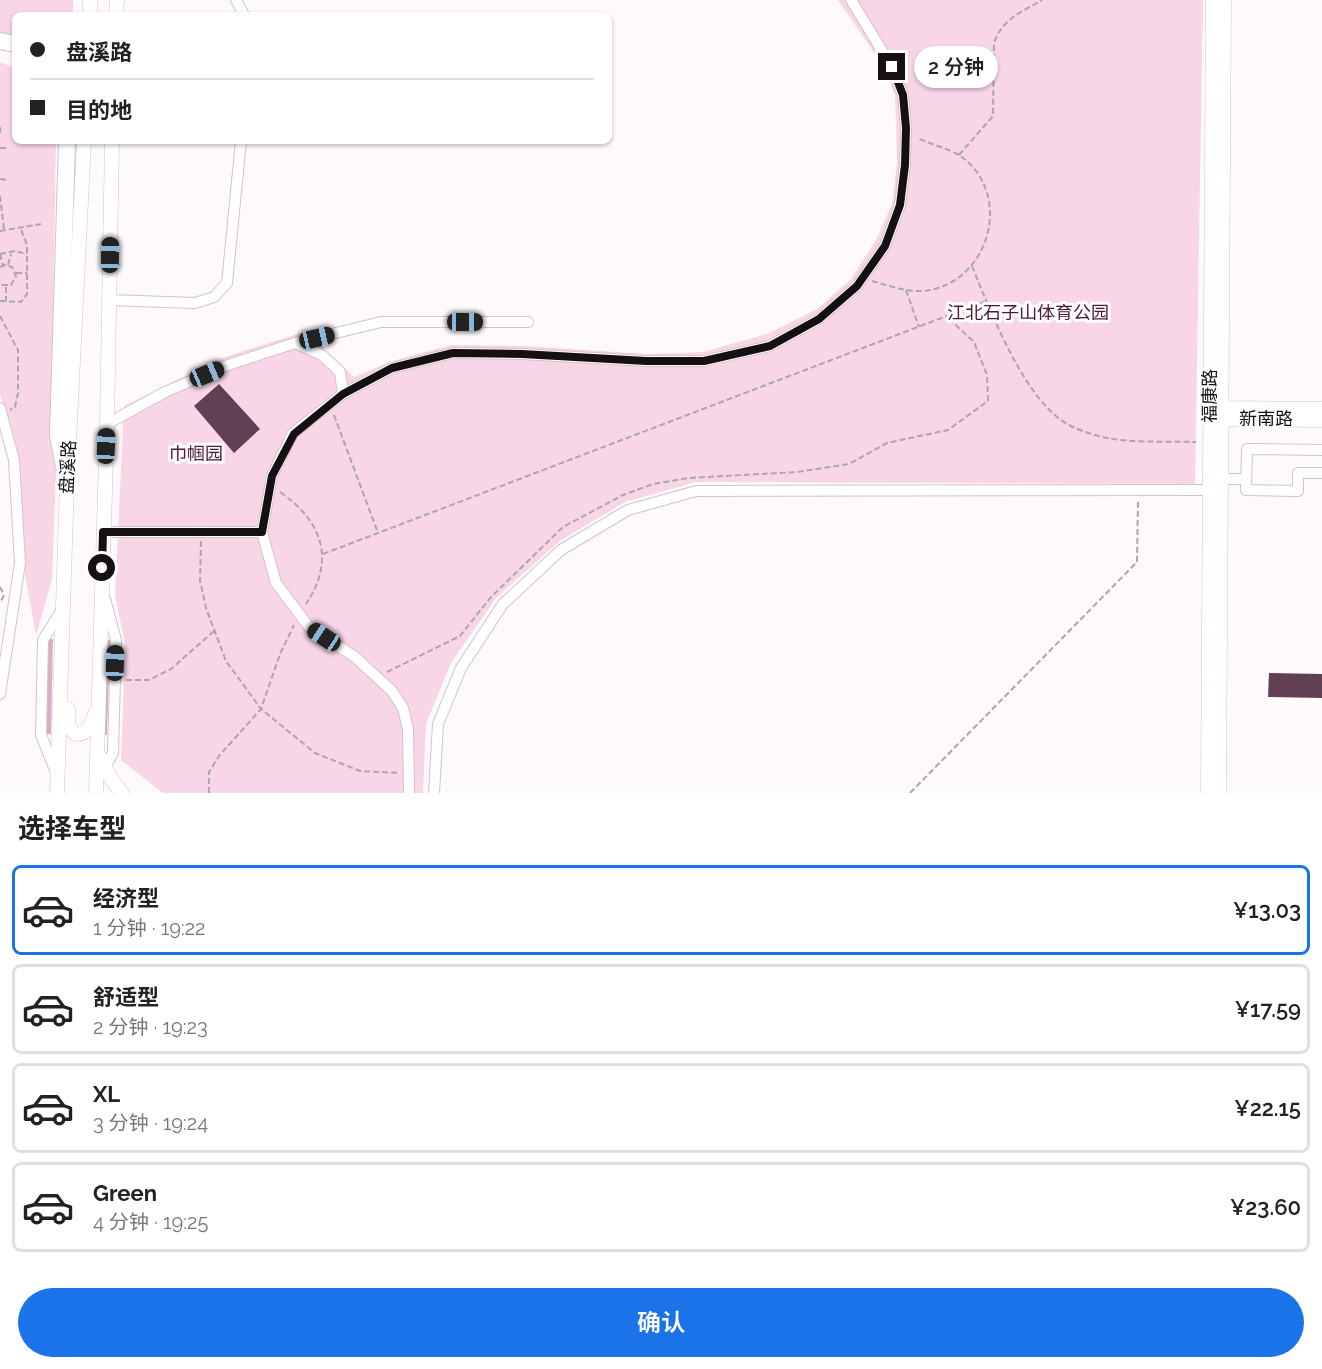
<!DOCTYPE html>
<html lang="zh">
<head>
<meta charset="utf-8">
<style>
	:root { --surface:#fff; --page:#f6f6f6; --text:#222; --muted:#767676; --line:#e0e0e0; --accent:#1a73e8 }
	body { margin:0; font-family:Raleway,"Noto Sans SC",sans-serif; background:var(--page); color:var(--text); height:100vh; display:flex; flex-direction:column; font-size:22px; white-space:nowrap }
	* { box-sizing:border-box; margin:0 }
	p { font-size:20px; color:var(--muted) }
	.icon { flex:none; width:33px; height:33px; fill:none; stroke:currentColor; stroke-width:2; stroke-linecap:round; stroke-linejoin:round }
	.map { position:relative; height:793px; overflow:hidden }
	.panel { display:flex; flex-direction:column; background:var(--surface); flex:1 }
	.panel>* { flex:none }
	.banner { position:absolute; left:12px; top:12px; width:600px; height:132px; border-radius:9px; box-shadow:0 2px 4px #0004; display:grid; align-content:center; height:132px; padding:0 18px; background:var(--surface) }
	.end { position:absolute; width:27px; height:27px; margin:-14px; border:8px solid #161013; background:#fff; box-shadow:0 0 0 3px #fff }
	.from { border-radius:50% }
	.bubble { position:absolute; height:42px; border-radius:21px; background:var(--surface); box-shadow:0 2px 4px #0004; font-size:20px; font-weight:600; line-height:42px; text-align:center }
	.car { position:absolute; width:18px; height:36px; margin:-18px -9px; border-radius:8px; box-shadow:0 0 4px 2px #0007; background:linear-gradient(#222 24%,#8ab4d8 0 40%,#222 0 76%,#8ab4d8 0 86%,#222 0) }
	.banner b { display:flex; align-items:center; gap:21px; height:57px; font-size:22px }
	.banner b+b { border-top:2px solid var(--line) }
	.banner i { width:15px; height:15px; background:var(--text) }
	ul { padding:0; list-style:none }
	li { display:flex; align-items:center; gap:18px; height:90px; margin:0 12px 9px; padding:0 6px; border:3px solid var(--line); border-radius:9px }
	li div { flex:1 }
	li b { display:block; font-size:22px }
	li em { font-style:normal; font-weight:600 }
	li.active { border-color:var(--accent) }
	li>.icon { width:54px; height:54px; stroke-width:1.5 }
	h2 { padding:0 18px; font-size:27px; line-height:72px }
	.primary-button { display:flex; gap:12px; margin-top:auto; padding:12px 18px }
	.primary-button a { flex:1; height:69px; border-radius:36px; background:var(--accent); color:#fff; font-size:24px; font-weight:600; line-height:69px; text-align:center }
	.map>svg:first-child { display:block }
	.green { fill:#f8d6e7 }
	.forest { fill:#d8afc4 }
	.building { fill:#624053 }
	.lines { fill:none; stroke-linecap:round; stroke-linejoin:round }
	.minor-casing { stroke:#d4c1ca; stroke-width:12 }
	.major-casing { stroke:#d4c1ca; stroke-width:15 }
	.highway-casing { stroke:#d4c1ca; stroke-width:18 }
	.path { stroke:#aba6a8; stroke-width:2; stroke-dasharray:6 3; stroke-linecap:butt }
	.minor { stroke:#fff; stroke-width:10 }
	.major { stroke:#fff; stroke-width:14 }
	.highway { stroke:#fff; stroke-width:16 }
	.route { stroke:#161013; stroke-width:8 }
	.labels { text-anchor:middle; stroke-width:6; stroke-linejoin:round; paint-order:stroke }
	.park-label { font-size:18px; fill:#4b1a37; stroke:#fff }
	.street-label { font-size:18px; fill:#161013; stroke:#fff }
</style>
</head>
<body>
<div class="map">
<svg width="1322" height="793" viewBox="0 0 1322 793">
	<rect width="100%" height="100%" fill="#fefafc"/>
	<!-- green -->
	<path class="green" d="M 0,0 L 73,0 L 73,15 L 15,15 L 15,35 L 0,32 Z
		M 838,0 L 1203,0 L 1195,484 L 696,482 L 625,502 L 560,541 L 496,598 L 451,663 L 426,724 L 423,793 L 163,793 L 121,760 L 125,644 L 115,595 L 124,406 L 222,358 L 306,331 L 354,377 L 389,362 L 451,345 L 526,346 L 647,354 L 703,352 L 767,334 L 817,309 L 851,279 L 876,240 L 892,204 L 897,162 L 895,96 L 886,70 Z
		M 0,62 L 15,68 L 15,141 L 56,141 L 51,423 L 56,474 L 52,580 L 36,635 L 25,575 L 18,460 L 14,436 L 0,395 Z"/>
	<!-- forest -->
	<path class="forest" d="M 48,639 L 53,639 L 51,734 L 46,734 Z
		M 105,640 L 110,640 L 107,735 L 103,735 Z"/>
	<!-- building -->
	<path class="building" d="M 219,384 L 260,429 L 234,453 L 194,406 Z
		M 1269,673 L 1322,674 L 1322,698 L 1268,697 Z"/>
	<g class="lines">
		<!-- minor casing -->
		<g class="minor-casing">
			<path id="minor" d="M 236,0 L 244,15
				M 109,300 L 195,303 L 214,297 L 227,283 L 241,141
				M 295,343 L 322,355 L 340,372 L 343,394
				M 0,408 L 14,460 L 20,563 L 0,694
				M 107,424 L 165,392 L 228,365 L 295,343 L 381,322 L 528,322
				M 1322,450 L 1247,449 L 1246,490 L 1298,491 L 1298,473 L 1322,473
				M 1222,479 L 1246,479
				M 103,532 L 262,532
				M 103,771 L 113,753 L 116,640 L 105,599
				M 56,772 L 41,735 L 43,640 L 62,610
				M 409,793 L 408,729 L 403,708 L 392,691 L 355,657 L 309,627 L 276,583 L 262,532 L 272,476 L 293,433 L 343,394 L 392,368 L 453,353 L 522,354 L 646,361 L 704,361 L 770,346 L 819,319 L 857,286 L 885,246 L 900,205 L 905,165 L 906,128 L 903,95 L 892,67 L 851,0
				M 434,793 L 438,724 L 461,668 L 503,604 L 561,550 L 628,510 L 696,491 L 1207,490"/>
		</g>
		<!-- major casing -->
		<g class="major-casing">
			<path id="major" d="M 90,15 L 90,0
				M 116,15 L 117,0
				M 1216,408 L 1322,409
				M 1215,419 L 1322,420
				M 68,709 C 68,719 66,727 76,734 C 89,734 91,724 95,714
				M 98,754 L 112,780 L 122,793
				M 57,793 L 67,482 L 84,141
				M 96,793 L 107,424 L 112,141
				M 1208,793 L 1213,0
				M 1219,793 L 1224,0"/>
		</g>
		<!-- highway casing -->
		<g class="highway-casing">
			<path id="highway" d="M 0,41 L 15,44
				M 67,141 L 58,435 L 67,482"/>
		</g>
		<!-- path -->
		<path class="path" d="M 0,127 L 0,133
			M 0,148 L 8,148
			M 959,155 L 993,116 L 994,43 C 1002,19 1022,12 1042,0
			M 0,179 L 7,180
			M 0,196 L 4,229
			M 0,231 L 41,224
			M 0,254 L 15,251 L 27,254
			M 0,254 L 3,266
			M 8,265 L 11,254
			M 972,266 C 990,311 1022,392 1061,420 C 1075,430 1096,436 1113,439 C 1139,443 1169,441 1196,442
			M 0,267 L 5,265 L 12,267 L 16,276 L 11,285 L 0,285
			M 16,273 L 27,273
			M 872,281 C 891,286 910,294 930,290 C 992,278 1013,191 959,155 C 947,148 930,144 917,138
			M 6,287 L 6,301
			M 906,290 L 919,327
			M 0,301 L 21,302 L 27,294 L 27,245 L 20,227
			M 0,316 L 18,350 L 18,393 L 15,407 L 10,410
			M 334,415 L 378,533
			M 280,492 C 322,521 336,559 306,604
			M 201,541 L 200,580 L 206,608 L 226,661 L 261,709 L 315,753 L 360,771 L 400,773
			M 323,554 L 986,301
			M 0,587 L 4,595 L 0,603
			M 387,672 L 460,636 L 491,597 L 563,527 L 623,495 L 653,484 L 689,478 L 797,472 L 849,464 L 887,443 L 948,430 L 988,401 L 987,375 L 974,342 L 946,316
			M 126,680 L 149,680 L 171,669 L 214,631
			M 209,793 L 209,772 L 219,756 L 261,709 L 280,654 L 294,625
			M 910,793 L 1137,562 L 1138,499"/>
		<!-- minor -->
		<use href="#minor" class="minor"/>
		<!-- major -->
		<use href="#major" class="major"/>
		<!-- highway -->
		<use href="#highway" class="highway"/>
	</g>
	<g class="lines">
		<!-- route -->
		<path class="route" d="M 102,568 L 103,532 L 262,532 L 272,476 L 294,434 L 343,394 L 392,368 L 453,353 L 522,354 L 646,361 L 704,361 L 770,346 L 819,319 L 857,286 L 885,246 L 900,205 L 905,165 L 906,128 L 903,95 L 892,67"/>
	</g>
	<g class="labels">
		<!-- park labels -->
		<g class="park-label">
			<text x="1028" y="319">江北石子山体育公园</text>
			<text x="196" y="460">巾帼园</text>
		</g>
		<!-- street labels -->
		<g class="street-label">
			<text transform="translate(1210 396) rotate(-90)" y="6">福康路</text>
			<text x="1266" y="425">新南路</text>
			<text transform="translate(68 467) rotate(-87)" y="6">盘溪路</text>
		</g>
	</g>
</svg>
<i class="end from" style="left:102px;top:568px"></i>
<i class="end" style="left:892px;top:67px"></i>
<div class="bubble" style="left:914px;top:46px;width:84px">2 分钟</div>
<i class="car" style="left:110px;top:255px;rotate:1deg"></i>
<i class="car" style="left:465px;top:322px;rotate:90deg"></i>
<i class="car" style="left:317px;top:338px;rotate:77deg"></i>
<i class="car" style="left:207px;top:374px;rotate:67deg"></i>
<i class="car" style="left:106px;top:446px;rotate:2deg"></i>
<i class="car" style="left:324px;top:637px;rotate:303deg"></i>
<i class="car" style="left:115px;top:663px;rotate:2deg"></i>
<div class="banner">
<b><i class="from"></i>盘溪路</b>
<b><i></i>目的地</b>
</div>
</div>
<section class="panel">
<h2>选择车型</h2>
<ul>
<li class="active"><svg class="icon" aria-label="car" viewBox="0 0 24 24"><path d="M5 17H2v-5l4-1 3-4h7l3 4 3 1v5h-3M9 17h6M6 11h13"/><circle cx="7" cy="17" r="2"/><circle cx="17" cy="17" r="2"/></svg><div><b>经济型</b><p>1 分钟 · 19:22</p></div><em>¥13.03</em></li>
<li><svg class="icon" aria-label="car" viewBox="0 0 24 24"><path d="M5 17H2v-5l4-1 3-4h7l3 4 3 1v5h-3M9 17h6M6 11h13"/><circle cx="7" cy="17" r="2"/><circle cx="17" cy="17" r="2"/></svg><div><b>舒适型</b><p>2 分钟 · 19:23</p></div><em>¥17.59</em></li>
<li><svg class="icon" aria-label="car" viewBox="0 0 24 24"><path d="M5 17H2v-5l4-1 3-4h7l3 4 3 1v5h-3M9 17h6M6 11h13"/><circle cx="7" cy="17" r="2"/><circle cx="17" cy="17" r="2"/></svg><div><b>XL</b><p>3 分钟 · 19:24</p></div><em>¥22.15</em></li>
<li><svg class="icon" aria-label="car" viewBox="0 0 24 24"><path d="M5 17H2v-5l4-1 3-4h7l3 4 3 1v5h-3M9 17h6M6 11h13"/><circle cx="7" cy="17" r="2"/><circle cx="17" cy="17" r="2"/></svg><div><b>Green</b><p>4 分钟 · 19:25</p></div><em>¥23.60</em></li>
</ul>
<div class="primary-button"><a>确认</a></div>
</section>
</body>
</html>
